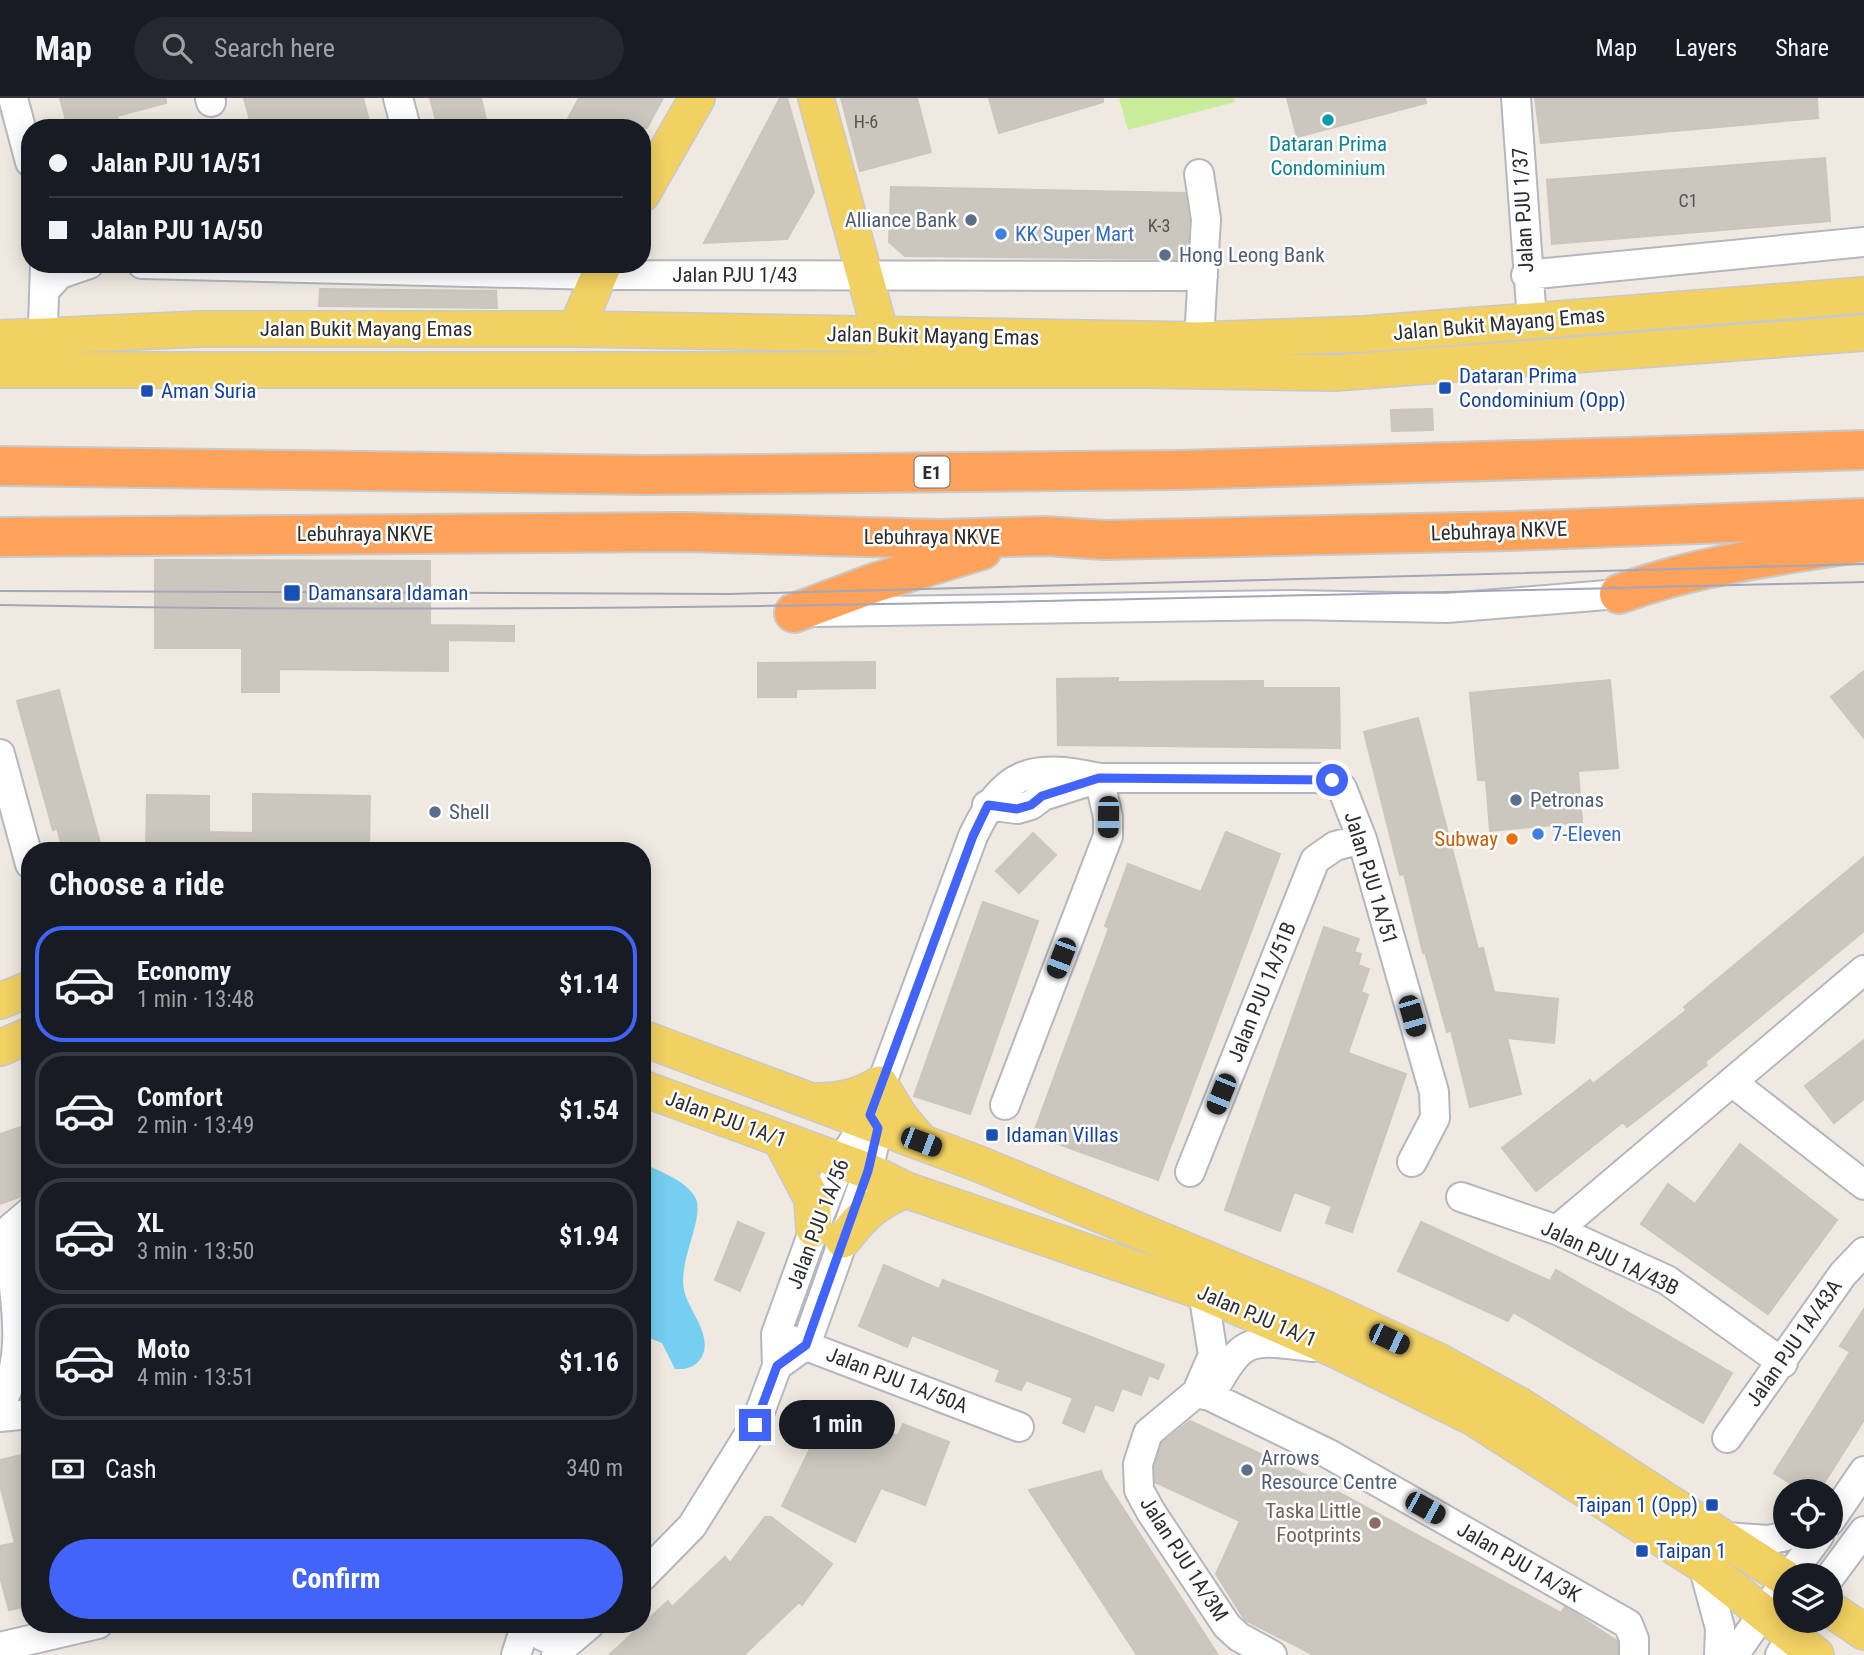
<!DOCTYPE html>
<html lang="en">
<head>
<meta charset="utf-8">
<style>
	:root { --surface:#171b24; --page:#242831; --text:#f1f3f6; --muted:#9ea1a6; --line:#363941; --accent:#4264fb }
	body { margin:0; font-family:"Roboto Condensed",sans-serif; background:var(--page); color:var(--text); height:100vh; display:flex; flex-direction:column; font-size:26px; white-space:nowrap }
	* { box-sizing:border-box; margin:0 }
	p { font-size:23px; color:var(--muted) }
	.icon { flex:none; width:38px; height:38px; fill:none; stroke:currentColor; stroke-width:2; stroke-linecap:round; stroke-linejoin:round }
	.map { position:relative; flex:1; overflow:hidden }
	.sheet { position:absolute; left:21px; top:744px; width:630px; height:791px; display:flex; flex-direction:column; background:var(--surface); border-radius:28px; box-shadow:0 4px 18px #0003 }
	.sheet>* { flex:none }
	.hud { position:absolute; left:21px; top:21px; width:630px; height:154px; border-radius:28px; box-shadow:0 4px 18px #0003; display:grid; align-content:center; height:154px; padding:0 28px; background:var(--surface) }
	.buttons { position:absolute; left:1773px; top:1381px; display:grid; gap:14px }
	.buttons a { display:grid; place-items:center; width:70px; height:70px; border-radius:50%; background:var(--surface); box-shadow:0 4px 18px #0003; font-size:35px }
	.end { position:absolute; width:32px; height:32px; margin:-16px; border:9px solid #4264fb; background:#fff; box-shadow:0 0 0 4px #fff }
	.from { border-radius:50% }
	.bubble { position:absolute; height:49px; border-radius:24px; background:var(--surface); box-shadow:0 4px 18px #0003; font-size:23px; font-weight:700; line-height:49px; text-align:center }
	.car { position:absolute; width:21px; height:42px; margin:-21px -10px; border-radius:9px; box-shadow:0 0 5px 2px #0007; background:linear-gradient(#222 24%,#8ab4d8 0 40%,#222 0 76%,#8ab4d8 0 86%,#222 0) }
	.hud b { display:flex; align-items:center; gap:24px; height:66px; font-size:26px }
	.hud b+b { border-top:2px solid var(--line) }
	.hud i { width:18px; height:18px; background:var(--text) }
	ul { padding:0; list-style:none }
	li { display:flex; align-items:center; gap:21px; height:116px; margin:0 14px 10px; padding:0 14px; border:4px solid var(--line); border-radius:28px }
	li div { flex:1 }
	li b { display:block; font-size:26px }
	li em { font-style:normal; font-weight:700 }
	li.current { border-color:var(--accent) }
	li>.icon { width:63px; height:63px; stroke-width:1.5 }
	h2 { padding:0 28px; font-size:32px; line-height:84px }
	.pay { display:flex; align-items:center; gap:18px; height:77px; padding:0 28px; font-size:26px }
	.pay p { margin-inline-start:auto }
	.action { display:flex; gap:14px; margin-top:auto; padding:14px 28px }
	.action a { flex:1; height:80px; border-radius:42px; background:var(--accent); color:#fff; font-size:28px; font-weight:700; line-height:80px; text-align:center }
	header { display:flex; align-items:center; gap:42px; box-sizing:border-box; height:98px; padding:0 35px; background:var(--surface); border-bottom:2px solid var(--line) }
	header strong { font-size:33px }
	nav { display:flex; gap:38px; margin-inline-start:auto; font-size:24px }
	.search { width:490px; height:63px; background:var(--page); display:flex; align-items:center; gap:18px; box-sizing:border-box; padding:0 24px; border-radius:38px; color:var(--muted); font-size:26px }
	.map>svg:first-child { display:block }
	.pitch { fill:#c9ec9a }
	.water { fill:#75cff0 }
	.building { fill:#cbc7bf; stroke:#cbc5ba; stroke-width:2 }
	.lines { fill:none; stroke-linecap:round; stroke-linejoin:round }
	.minor-casing { stroke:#b4b7c1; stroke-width:32 }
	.major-casing { stroke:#c9c9c9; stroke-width:38 }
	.highway-casing { stroke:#c9c9c9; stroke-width:42 }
	.minor { stroke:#fff; stroke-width:28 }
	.major { stroke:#f2d163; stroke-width:35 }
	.highway { stroke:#ffa35c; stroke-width:38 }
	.tram { stroke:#a3a6b8; stroke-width:2 }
	.route { stroke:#4264fb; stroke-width:9 }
	.culture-dot { fill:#0f9aa8; stroke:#fff; stroke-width:2.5 }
	.service-dot { fill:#5c6f8a; stroke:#fff; stroke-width:2.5 }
	.shop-dot { fill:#3f7fe0; stroke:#fff; stroke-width:2.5 }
	.transit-dot { fill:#1a4fb4; stroke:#fff; stroke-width:2.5 }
	.food-dot { fill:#e8710a; stroke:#fff; stroke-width:2.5 }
	.education-dot { fill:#8d6e63; stroke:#fff; stroke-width:2.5 }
	.labels { text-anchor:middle; stroke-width:5; stroke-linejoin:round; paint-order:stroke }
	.number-label { font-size:18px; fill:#555452 }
	.shield { fill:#fff; stroke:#6d6d6d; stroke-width:2 }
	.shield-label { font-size:19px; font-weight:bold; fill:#2e2e2e }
	.culture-label { font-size:21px; fill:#0d838f; stroke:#fff }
	.street-label { font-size:21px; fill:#2e2e2e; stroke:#fff }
	.service-label { font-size:21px; fill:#4e5e75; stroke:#fff; text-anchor:start }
	.shop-label { font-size:21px; fill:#366cbe; stroke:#fff; text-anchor:start }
	.transit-label { font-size:21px; fill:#164399; stroke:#fff; text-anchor:start }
	.food-label { font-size:21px; fill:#c56008; stroke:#fff; text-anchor:end }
	.education-label { font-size:21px; fill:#785e54; stroke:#fff; text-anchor:end }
</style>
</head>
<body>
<header>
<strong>Map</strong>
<div class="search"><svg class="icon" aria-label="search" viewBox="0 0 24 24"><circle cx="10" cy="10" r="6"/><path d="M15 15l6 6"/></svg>Search here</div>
<nav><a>Map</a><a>Layers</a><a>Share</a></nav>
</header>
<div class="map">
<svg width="1864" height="1557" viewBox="0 0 1864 1557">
	<rect width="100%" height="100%" fill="#efe9e1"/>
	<!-- pitch -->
	<path class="pitch" d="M 1119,0 L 1234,0 L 1235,4 L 1128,32 Z"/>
	<!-- water -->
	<path class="water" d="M 642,1065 C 659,1073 688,1083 696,1101 C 704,1122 678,1163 684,1192 C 688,1211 709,1233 704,1253 C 700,1268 687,1272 675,1271 L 662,1245 L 649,1240 L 642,1242 Z"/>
	<!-- building -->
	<path class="building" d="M 60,0 L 166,0 L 166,5 L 117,18 L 119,26 L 106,30 L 68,30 Z
		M 244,0 L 363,0 L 371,30 L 252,30 Z
		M 430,0 L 481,0 L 488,30 L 438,30 Z
		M 579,0 L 663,0 L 647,30 L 563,30 Z
		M 780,0 L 787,0 L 814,94 L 787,141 L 704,145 Z
		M 841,0 L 917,0 L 931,54 L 860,73 Z
		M 989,0 L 1103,0 L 1103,4 L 999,35 Z
		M 1287,0 L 1425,0 L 1426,5 L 1297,39 Z
		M 1535,0 L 1817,0 L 1818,20 L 1541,45 Z
		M 1825,60 L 1830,123 L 1552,146 L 1547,82 Z
		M 891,89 L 1185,95 L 1189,121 L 1187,161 L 905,158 L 889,144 Z
		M 320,191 L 496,193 L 497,210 L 319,208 Z
		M 1432,311 L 1433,332 L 1392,333 L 1391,312 Z
		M 155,462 L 430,463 L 430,527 L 514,528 L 514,543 L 448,542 L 448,573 L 279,571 L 279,594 L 242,594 L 242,550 L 155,550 Z
		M 875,564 L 875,590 L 796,591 L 796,599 L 758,599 L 758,565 Z
		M 1864,573 L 1864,640 L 1831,599 Z
		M 1118,580 L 1118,584 L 1263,583 L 1263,590 L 1339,590 L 1340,650 L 1058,647 L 1057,581 Z
		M 1610,582 L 1618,670 L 1578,673 L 1582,724 L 1490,733 L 1486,682 L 1478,682 L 1470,595 Z
		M 59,592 L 74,651 L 102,752 L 63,752 L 57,730 L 53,732 L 17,603 Z
		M 1418,620 L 1478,851 L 1483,850 L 1494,894 L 1558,901 L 1554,945 L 1507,940 L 1521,996 L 1470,1009 L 1451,932 L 1447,934 L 1425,854 L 1423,855 L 1404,776 L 1400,777 L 1364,634 Z
		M 253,696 L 370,698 L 369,752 L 146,752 L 147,697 L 209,698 L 209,734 L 253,735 Z
		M 1226,734 L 1280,756 L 1158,1082 L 1033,1037 L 1109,830 L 1105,828 L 1128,766 L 1201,794 Z
		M 1033,735 L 1056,757 L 1019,795 L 996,773 Z
		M 1864,759 L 1864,833 L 1705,964 L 1707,967 L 1627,1029 L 1623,1024 L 1536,1093 L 1502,1050 L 1590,982 L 1593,986 L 1687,912 L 1684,909 Z
		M 983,804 L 1038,823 L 970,1016 L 914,998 Z
		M 1324,829 L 1359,841 L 1354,854 L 1361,856 L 1358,867 L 1369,871 L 1361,894 L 1368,897 L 1348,955 L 1406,976 L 1352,1134 L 1326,1125 L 1332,1108 L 1294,1094 L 1280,1133 L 1225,1112 Z
		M 1864,942 L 1864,1001 L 1834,1025 L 1805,988 Z
		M 30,1026 L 30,1095 L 0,1106 L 0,1036 Z
		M 1740,1046 L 1837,1122 L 1768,1216 L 1641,1126 L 1668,1086 L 1695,1106 Z
		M 738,1124 L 764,1135 L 740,1193 L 715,1182 Z
		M 1421,1124 L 1550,1183 L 1556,1172 L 1732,1275 L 1703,1325 L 1513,1214 L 1508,1223 L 1398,1173 Z
		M 884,1167 L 939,1191 L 943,1182 L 1164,1267 L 1158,1281 L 1149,1277 L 1141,1297 L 1122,1290 L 1113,1313 L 1095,1306 L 1084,1334 L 1063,1325 L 1073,1300 L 1026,1282 L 1021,1292 L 996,1283 L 1000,1272 L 912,1237 L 907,1249 L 859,1228 Z
		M 1864,1211 L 1864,1322 L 1819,1393 L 1802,1393 L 1774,1375 L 1850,1254 L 1840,1248 Z
		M 826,1308 L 898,1338 L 903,1326 L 949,1344 L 925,1407 L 881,1390 L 855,1444 L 782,1408 L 810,1351 Z
		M 1190,1323 L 1314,1381 L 1561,1515 L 1565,1509 L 1617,1543 L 1617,1557 L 1314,1557 L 1245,1522 L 1216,1476 L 1240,1423 L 1155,1384 L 1155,1368 L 1162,1345 Z
		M 30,1355 L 30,1507 L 9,1512 L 0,1479 L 0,1448 L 15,1445 L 0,1387 L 0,1362 Z
		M 1101,1373 L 1104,1381 L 1218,1557 L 1137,1557 L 1029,1392 Z
		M 765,1419 L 771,1419 L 832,1466 L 802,1507 L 799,1504 L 744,1557 L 609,1557 L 668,1503 L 672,1509 L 725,1459 L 730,1465 Z"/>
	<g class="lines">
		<!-- minor casing -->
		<g class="minor-casing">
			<path id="minor" d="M 13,0 L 30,64
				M 210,0 L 211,4
				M 398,0 L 405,26
				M 1516,0 L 1532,223
				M 1199,76 L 1206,121 L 1199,242
				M 142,166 L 598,177 L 1203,178
				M 1526,177 L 1864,144
				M 45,192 L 60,176 L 89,166
				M 42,259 L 45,166
				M 814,514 L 1292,507 L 1447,510 L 1619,496
				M 0,656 L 30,766
				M 987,707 L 1017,711 L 1031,707 L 1043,698 L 1096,681
				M 1732,984 L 1864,1087
				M 1005,1007 L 1108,738 L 1108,719 L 1099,680
				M 1190,1074 L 1315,762 L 1335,748 L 1362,741
				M 1461,1099 L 1557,1132 L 1667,1182 L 1783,1265
				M 1557,1132 L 1864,872
				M 788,1241 L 1019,1329
				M 777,1268 L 806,1247 L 868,1073 L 878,1030 L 870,1017
				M 1199,1289 L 1213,1257 L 1203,1194
				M 1210,1298 C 1244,1238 1246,1241 1313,1249
				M 0,1307 C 29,1257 14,1200 9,1146 L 11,1130 L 30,1114
				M 0,1319 L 30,1316
				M 1727,1340 L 1843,1176 L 1864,1154
				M 1830,1423 L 1864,1373
				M 1725,1439 L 1768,1442 L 1786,1438
				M 1703,1467 L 1720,1530 L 1719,1557
				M 1790,1477 L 1819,1438
				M 642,1479 L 692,1428 L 755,1327 L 777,1268 L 776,1236 L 814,1131 L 841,1063 L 870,1017 L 973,738 C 1004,673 1030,665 1099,680 L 1316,680 L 1332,682 L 1342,690 L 1362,741 L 1434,994 L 1435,1020 L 1412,1064
				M 1830,1479 L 1864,1433
				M 526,1526 C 540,1539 550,1543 568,1544
				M 0,1549 L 98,1526
				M 556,1555 L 590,1526
				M 516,1557 L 526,1526
				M 1272,1557 L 1239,1539 L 1227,1528 L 1151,1414 L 1139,1392 L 1138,1366 L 1148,1335 L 1196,1295 L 1210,1298 L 1329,1356 L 1628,1526 L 1634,1541 L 1634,1557
				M 1734,1557 L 1785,1484
				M 1780,1557 L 1801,1522"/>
		</g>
		<!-- major casing -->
		<g class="major-casing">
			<path id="major" d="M 816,0 L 881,237
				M 642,96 L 697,0
				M 576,231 L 604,166
				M 0,240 L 200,231 L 576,231 L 1199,242 L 1364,236 L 1864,197
				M 0,272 L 1144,272 L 1335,275 L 1864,235
				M 0,903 L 30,891
				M 642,940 L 979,1066 L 1317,1207 L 1438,1263 L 1519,1307 L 1785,1480
				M 0,950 L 30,937
				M 642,990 L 868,1073 L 906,1092 L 1203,1194 L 1336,1252 L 1474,1320 L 1703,1467 L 1816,1557
				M 815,1003 C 841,1003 858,999 880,986 L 900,1019 L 921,1044
				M 781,1042 L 812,1101 L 814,1131
				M 843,1142 C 862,1117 877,1103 906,1092
				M 1830,1511 L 1864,1534"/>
		</g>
		<!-- highway casing -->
		<g class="highway-casing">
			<path id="highway" d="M 0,368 L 646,377 L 1179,372 L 1864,352
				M 0,439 L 685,434 L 939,441 L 1045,438 L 1104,442 L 1509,433 L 1864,420
				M 1619,496 C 1698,467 1781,457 1864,444
				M 794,515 L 877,484 L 982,452"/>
		</g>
		<!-- minor -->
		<use href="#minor" class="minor"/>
		<!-- major -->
		<use href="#major" class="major"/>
		<!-- highway -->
		<use href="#highway" class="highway"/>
		<!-- tram -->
		<path class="tram" d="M 0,493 L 730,496 L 1864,466
			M 0,507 C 621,519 1243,498 1864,484"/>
	</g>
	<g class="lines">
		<!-- route -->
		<path class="route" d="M 755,1327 L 777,1268 L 806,1247 L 813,1227 L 868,1073 L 878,1030 L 870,1017 L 973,738 L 988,707 L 1017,711 L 1031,707 L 1042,698 L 1099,680 L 1332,682"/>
	</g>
	<!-- markers -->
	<circle class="culture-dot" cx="1328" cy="22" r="7"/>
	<g class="service-dot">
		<circle cx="971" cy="122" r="7"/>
		<circle cx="1165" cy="157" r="7"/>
		<circle cx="1516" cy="702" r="7"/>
		<circle cx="435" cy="714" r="7"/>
		<circle cx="1247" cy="1372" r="7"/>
	</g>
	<g class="shop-dot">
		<circle cx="1001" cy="136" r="7"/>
		<circle cx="1538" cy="736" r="7"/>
	</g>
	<g class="transit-dot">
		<rect x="1438" y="283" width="14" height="14" rx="3.5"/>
		<rect x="140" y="286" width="14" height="14" rx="3.5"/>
		<rect x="283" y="486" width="18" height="18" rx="3.5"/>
		<rect x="985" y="1030" width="14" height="14" rx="3.5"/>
		<rect x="1705" y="1400" width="14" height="14" rx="3.5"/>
		<rect x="1635" y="1446" width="14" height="14" rx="3.5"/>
	</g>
	<circle class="food-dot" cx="1512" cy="741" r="7"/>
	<circle class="education-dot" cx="1375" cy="1425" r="7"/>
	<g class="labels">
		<!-- number labels -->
		<g class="number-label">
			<text x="866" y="30">H-6</text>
			<text x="1688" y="109">C1</text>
			<text x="1159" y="134">K-3</text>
		</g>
		<!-- shield labels -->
		<rect class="shield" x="914.5" y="358.5" width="35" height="31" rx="5"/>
		<g class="shield-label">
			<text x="932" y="381">E1</text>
		</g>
		<!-- culture labels -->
		<g class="culture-label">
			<text x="1328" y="53">Dataran Prima<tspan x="1328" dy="24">Condominium</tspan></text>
		</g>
		<!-- street labels -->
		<g class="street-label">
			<text transform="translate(1523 112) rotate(-93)" y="7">Jalan PJU 1/37</text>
			<text x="735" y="184">Jalan PJU 1/43</text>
			<text transform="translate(1499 226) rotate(-5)" y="7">Jalan Bukit Mayang Emas</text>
			<text x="366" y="238">Jalan Bukit Mayang Emas</text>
			<text transform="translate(933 238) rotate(1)" y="7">Jalan Bukit Mayang Emas</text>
			<text transform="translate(1499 433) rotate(-2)" y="7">Lebuhraya NKVE</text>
			<text x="365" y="443">Lebuhraya NKVE</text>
			<text x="932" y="446">Lebuhraya NKVE</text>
			<text transform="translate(1371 780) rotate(73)" y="7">Jalan PJU 1A/51</text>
			<text transform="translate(1262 894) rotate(-68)" y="7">Jalan PJU 1A/51B</text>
			<text transform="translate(726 1021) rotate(20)" y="7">Jalan PJU 1A/1</text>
			<text transform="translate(818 1126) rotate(-69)" y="7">Jalan PJU 1A/56</text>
			<text transform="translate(1610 1160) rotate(25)" y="7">Jalan PJU 1A/43B</text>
			<text transform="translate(1257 1218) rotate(23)" y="7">Jalan PJU 1A/1</text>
			<text transform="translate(1794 1245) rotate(-55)" y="7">Jalan PJU 1A/43A</text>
			<text transform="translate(897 1282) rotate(21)" y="7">Jalan PJU 1A/50A</text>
			<text transform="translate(1184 1461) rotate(57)" y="7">Jalan PJU 1A/3M</text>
			<text transform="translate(1519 1464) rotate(30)" y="7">Jalan PJU 1A/3K</text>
		</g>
		<!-- service labels -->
		<g class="service-label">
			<text x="957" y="129" text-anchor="end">Alliance Bank</text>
			<text x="1179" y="164">Hong Leong Bank</text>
			<text x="1530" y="709">Petronas</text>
			<text x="449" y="721">Shell</text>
			<text x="1261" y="1367">Arrows<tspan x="1261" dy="24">Resource Centre</tspan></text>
		</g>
		<!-- shop labels -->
		<g class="shop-label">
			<text x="1015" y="143">KK Super Mart</text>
			<text x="1552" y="743">7-Eleven</text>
		</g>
		<!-- transit labels -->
		<g class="transit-label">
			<text x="1459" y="285">Dataran Prima<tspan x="1459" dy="24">Condominium (Opp)</tspan></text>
			<text x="161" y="300">Aman Suria</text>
			<text x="308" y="502">Damansara Idaman</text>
			<text x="1006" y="1044">Idaman Villas</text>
			<text x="1698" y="1414" text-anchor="end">Taipan 1 (Opp)</text>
			<text x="1656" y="1460">Taipan 1</text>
		</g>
		<!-- food labels -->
		<g class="food-label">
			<text x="1498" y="748">Subway</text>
		</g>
		<!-- education labels -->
		<g class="education-label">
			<text x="1361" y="1420">Taska Little<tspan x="1361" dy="24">Footprints</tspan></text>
		</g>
	</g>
</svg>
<div class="buttons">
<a><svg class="icon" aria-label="locate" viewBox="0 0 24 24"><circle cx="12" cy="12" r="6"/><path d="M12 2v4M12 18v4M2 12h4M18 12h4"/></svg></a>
<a><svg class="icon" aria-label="layers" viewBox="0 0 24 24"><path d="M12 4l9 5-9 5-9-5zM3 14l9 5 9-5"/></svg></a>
</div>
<i class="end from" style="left:1332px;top:682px"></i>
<i class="end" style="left:755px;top:1327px"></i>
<div class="bubble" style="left:779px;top:1302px;width:116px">1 min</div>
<i class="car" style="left:1108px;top:719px;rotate:181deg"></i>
<i class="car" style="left:1061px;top:860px;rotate:201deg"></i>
<i class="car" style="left:1412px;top:918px;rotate:164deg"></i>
<i class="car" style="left:1221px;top:996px;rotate:202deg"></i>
<i class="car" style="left:921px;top:1044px;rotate:111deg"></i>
<i class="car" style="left:1389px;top:1241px;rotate:115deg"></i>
<i class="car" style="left:1425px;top:1410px;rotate:119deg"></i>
<div class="hud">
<b><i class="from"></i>Jalan PJU 1A/51</b>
<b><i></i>Jalan PJU 1A/50</b>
</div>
<section class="sheet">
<h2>Choose a ride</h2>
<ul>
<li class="current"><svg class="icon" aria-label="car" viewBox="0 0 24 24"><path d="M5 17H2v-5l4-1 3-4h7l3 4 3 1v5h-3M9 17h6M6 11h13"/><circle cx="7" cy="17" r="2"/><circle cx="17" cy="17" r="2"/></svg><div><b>Economy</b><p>1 min · 13:48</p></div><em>$1.14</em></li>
<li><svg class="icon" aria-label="car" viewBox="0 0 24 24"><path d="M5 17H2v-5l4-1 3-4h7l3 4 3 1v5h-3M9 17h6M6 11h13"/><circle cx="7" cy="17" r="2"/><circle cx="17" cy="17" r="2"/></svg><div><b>Comfort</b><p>2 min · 13:49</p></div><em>$1.54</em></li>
<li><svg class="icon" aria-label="car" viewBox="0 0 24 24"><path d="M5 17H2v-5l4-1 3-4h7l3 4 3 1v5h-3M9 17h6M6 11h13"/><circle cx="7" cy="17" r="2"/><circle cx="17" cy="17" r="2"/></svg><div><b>XL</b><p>3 min · 13:50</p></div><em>$1.94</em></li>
<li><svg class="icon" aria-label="car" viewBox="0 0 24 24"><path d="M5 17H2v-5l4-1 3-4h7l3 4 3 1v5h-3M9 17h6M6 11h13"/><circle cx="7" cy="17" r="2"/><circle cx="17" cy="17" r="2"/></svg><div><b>Moto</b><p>4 min · 13:51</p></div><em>$1.16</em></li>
</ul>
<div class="pay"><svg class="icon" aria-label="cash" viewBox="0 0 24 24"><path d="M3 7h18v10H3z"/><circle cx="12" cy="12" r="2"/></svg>Cash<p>340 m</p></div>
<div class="action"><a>Confirm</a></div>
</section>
</div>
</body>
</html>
